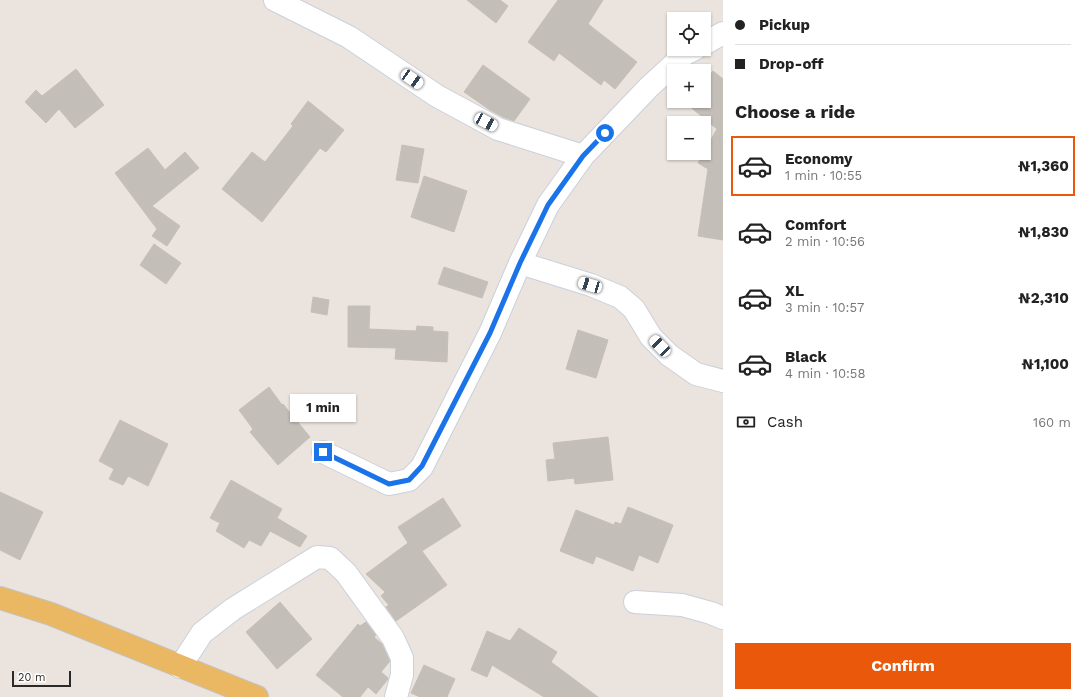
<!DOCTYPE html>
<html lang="en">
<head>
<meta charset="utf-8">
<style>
	:root { --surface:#fff; --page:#f2f2f2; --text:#222; --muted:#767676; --line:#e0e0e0; --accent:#ea580c }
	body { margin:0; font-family:"Work Sans",sans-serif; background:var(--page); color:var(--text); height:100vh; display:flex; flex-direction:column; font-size:15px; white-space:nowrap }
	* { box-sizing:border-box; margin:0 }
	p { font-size:13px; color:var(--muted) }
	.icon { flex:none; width:22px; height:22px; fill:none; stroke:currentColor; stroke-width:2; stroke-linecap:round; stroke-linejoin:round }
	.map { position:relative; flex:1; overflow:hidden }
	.side { display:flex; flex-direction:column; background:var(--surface); width:360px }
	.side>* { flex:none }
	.banner { display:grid; align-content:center; height:88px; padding:0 12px; background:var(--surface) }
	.fabs { position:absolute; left:667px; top:12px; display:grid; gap:8px }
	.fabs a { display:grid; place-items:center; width:44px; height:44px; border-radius:0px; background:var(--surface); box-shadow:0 1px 3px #0004; font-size:20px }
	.scale { position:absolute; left:12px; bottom:10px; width:59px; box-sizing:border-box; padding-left:4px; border:2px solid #2a2a2a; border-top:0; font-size:11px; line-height:14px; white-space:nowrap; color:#2a2a2a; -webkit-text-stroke:3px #fff; paint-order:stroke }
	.end { position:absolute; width:18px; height:18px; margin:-9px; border:5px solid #1a73e8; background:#fff; box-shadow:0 0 0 2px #fff }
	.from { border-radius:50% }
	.bubble { position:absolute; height:28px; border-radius:0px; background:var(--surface); box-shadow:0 1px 3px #0004; font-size:13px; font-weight:700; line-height:28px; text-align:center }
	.car { position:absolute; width:12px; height:24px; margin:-12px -6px; border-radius:5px; box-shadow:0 0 3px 1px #0007; background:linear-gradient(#fff 24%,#345 0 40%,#fff 0 76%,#345 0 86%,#fff 0) }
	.banner b { display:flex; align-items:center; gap:14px; height:38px; font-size:15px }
	.banner b+b { border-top:1px solid var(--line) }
	.banner i { width:10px; height:10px; background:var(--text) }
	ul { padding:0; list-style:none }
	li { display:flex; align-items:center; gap:12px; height:60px; margin:0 8px 6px; padding:0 4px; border:2px solid transparent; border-radius:0px }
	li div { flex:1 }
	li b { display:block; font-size:15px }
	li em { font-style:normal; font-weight:700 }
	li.selected { border-color:var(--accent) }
	li>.icon { width:36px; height:36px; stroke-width:1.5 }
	h2 { padding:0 12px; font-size:18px; line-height:48px }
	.pay { display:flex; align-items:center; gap:10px; height:44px; padding:0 12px; font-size:15px }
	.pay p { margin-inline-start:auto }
	.primary-button { display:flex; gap:8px; margin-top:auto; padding:8px 12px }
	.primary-button a { flex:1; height:46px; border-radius:0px; background:var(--accent); color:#fff; font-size:16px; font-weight:700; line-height:46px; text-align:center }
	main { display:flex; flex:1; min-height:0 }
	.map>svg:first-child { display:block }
	.building { fill:#c4beb8; stroke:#c7bfb6 }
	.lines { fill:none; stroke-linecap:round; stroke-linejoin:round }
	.minor-casing { stroke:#cbd0db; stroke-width:24 }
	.major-casing { stroke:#c3c3c3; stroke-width:24 }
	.minor { stroke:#fff; stroke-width:22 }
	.major { stroke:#eab863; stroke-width:22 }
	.route { stroke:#1a73e8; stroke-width:5 }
</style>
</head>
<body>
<main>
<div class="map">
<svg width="723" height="697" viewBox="0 0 723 697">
	<rect width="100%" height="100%" fill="#ebe3dd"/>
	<!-- building -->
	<path class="building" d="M 467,0 L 500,0 L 508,6 L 496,23 Z
		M 558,0 L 603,0 L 588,24 L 637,62 L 615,89 L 604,80 L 601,85 L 559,53 L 554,61 L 528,42 Z
		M 483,65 L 530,99 L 514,121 L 503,117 L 490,110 L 464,92 Z
		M 76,69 L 104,105 L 75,128 L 59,109 L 46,123 L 25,102 L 36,90 L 42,96 Z
		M 713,71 L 723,79 L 723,240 L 698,236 L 708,169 L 698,163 L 717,129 L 683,101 L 704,101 L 704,83 Z
		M 308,101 L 344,130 L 326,152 L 320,148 L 262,222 L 222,189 L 252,152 L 265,162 L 293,126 L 291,124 Z
		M 402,145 L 424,149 L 418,183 L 396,180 Z
		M 148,148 L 165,170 L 185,152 L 199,168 L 152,206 L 180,226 L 167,246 L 152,236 L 157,229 L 115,173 Z
		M 424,176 L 467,191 L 454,232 L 411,217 Z
		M 154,244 L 181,263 L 166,284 L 140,265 Z
		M 444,267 L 488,282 L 482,298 L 438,284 Z
		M 313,297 L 329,300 L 327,315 L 311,312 Z
		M 348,306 L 370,306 L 369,329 L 416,331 L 417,326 L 433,327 L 433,331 L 448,332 L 447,362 L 395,359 L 396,348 L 348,347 Z
		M 578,330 L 608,340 L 596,378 L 566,369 Z
		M 269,387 L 282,405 L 283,404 L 310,437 L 278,465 L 250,432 L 253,429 L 239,410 Z
		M 120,420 L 168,444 L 148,486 L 128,476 L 123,485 L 109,479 L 114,469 L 99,461 Z
		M 608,437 L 613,480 L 575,484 L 574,478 L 548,481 L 546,460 L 555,459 L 553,443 Z
		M 231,480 L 282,509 L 277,518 L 307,536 L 300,547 L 270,531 L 261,546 L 249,540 L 244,548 L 216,531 L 220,523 L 210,518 Z
		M 0,492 L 43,512 L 20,560 L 0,550 Z
		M 443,498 L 461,526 L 422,551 L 447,585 L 396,621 L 386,607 L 389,605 L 381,596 L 385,592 L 366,574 L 408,543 L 398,527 Z
		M 628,507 L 673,525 L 658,563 L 639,555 L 633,571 L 596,556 L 593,564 L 560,551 L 576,510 L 614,525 L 615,522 L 621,524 Z
		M 280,602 L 312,639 L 277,669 L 246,632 Z
		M 366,622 L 376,635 L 374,637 L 382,644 L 390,661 L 381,672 L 388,678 L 388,679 L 376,694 L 368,687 L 360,697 L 343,697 L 316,675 L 358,624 L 360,626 Z
		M 519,628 L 557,652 L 551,662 L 598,697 L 544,697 L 492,665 L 487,677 L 471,670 L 487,631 L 510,641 Z
		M 424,665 L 455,679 L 447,697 L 420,697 L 411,693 Z"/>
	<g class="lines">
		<!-- minor casing -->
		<g class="minor-casing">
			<path id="minor" d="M 275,0 L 349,37 L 437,96 L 498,129 L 583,156
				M 704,44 L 723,33
				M 520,263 L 591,285 L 620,297 L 634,309 L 651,337 L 669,355 L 696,374 L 723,381
				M 323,452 L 389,484 L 409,480 L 422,467 L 490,333 L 520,263 L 548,205 L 583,156 L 649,87 L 685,54 L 695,49
				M 635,602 L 682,605 L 711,613 L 723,618
				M 180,667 L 202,633 L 233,609 L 317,557 L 330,558 L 346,573 L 393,638 L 402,658 L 402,675 L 396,697"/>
		</g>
		<!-- major casing -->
		<g class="major-casing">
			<path id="major" d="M 0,598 L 51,614 L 257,697"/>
		</g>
		<!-- minor -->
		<use href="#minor" class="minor"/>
		<!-- major -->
		<use href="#major" class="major"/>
	</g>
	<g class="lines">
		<!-- route -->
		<path class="route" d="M 323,452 L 389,484 L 409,480 L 422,466 L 490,333 L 520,263 L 548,205 L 583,156 L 605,133"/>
	</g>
</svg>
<div class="fabs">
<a><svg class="icon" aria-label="locate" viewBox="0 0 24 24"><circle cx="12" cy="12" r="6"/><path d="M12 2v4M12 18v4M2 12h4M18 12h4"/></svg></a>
<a>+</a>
<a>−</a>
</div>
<div class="scale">20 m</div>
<i class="end from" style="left:605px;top:133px"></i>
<i class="end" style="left:323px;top:452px"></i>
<div class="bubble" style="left:290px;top:394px;width:66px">1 min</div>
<i class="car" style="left:412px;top:79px;rotate:124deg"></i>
<i class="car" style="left:486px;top:122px;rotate:118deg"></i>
<i class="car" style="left:590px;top:285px;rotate:287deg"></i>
<i class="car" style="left:660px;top:346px;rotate:316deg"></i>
</div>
<section class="side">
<div class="banner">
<b><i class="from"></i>Pickup</b>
<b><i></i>Drop-off</b>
</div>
<h2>Choose a ride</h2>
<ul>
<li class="selected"><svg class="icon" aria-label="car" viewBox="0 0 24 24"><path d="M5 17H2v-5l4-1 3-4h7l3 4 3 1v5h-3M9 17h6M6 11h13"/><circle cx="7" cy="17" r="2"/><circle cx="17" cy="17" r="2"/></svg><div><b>Economy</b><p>1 min · 10:55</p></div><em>₦1,360</em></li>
<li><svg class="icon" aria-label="car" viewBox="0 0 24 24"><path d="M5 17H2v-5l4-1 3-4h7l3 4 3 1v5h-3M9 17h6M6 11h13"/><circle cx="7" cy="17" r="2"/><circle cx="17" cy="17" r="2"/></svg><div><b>Comfort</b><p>2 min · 10:56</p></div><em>₦1,830</em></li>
<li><svg class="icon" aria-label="car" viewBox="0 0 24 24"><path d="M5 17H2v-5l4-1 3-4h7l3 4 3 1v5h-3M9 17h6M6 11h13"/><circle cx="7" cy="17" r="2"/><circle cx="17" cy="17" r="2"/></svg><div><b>XL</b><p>3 min · 10:57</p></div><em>₦2,310</em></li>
<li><svg class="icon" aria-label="car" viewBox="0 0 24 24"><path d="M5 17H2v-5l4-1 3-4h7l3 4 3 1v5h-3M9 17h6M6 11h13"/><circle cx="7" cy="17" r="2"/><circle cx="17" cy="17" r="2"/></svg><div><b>Black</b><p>4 min · 10:58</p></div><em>₦1,100</em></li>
</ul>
<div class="pay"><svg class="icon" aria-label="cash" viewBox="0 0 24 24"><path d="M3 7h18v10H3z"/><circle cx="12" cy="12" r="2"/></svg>Cash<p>160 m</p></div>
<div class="primary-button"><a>Confirm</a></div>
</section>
</main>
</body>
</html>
